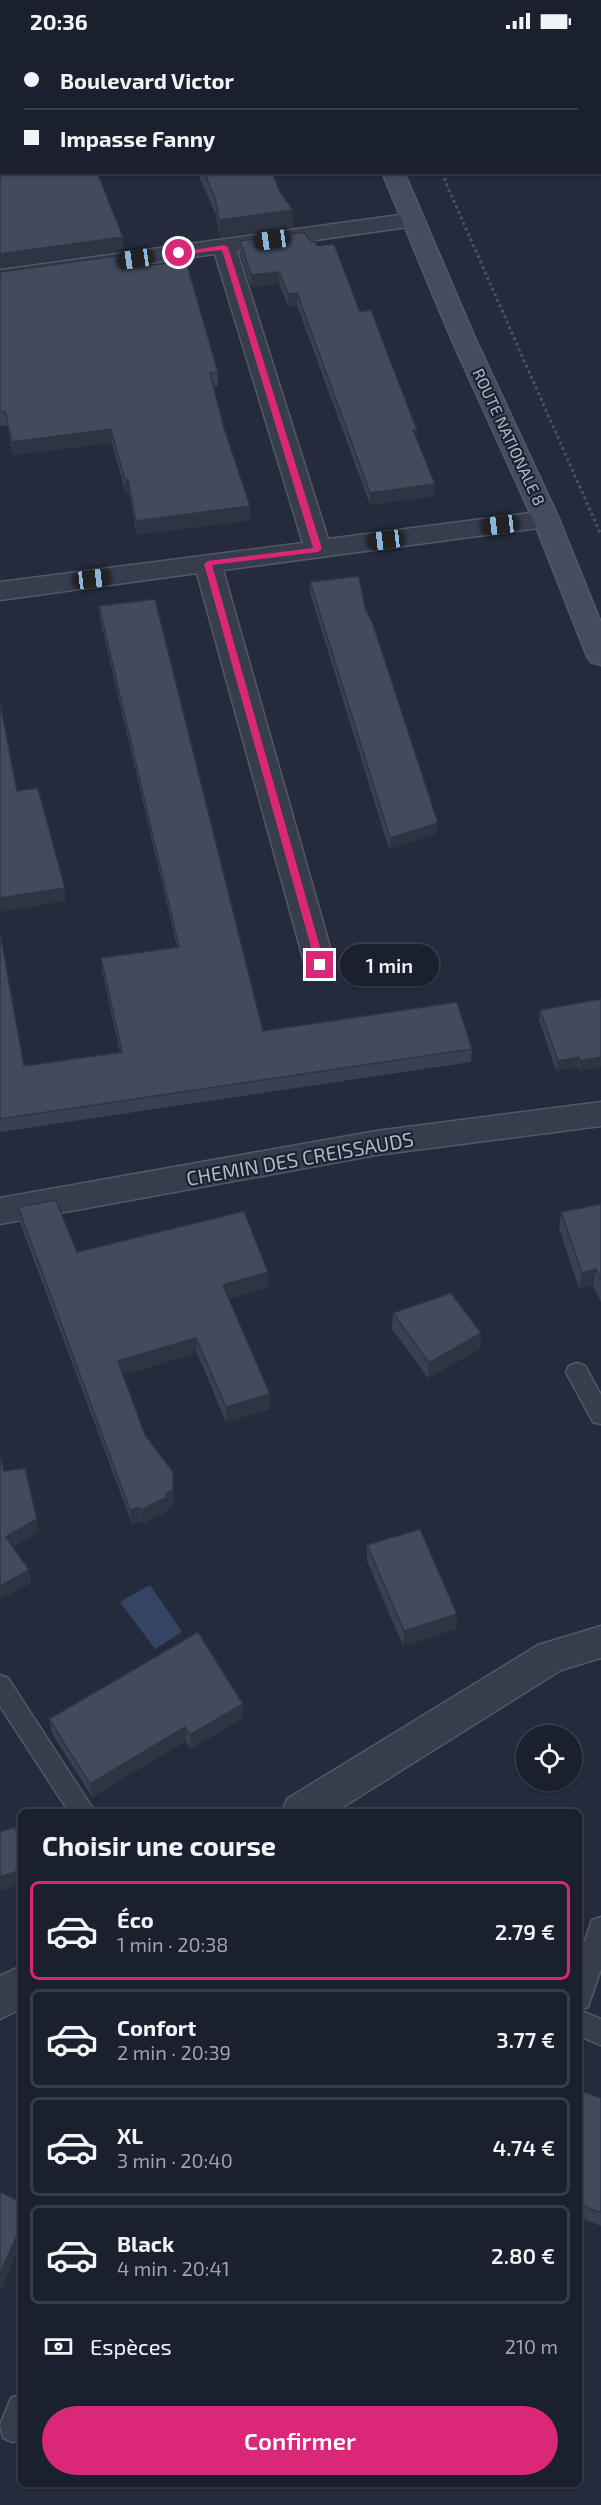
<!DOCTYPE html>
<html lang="fr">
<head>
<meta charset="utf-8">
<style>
	:root { --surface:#1a202d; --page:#232835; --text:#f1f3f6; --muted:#9fa3aa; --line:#383e49; --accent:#db2777 }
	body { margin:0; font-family:"Exo 2",sans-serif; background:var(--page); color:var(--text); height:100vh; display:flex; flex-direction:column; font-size:22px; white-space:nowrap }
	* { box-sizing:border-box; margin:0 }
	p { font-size:20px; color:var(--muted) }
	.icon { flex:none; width:33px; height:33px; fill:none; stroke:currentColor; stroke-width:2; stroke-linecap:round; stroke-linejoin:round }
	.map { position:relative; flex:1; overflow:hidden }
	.side { position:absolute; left:18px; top:1767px; width:564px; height:678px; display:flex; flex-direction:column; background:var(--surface); border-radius:9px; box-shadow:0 2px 4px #0004,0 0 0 2px var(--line) }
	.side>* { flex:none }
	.top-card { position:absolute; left:0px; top:0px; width:602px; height:132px; box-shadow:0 2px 4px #0004,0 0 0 2px var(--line); display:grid; align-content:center; height:132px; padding:0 24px; background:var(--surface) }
	.buttons { position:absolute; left:516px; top:1683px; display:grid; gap:12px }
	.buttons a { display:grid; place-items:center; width:66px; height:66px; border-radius:50%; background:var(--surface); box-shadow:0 2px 4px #0004,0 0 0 2px var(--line); font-size:30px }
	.end { position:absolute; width:27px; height:27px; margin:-14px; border:8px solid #db2777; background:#fff; box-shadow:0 0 0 3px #fff }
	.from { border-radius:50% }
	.bubble { position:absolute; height:42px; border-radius:21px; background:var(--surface); box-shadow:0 2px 4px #0004,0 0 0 2px var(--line); font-size:20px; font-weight:600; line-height:42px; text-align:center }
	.car { position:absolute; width:18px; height:36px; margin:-18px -9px; border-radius:8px; box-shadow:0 0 4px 2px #0007; background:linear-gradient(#222 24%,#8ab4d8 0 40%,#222 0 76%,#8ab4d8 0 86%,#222 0) }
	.top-card b { display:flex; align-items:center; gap:21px; height:57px; font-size:22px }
	.top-card b+b { border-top:2px solid var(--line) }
	.top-card i { width:15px; height:15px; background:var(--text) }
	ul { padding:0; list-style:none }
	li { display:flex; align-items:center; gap:18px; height:99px; margin:0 12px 9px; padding:0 12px; border:3px solid var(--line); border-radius:9px }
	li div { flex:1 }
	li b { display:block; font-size:22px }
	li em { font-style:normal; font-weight:600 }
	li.selected { border-color:var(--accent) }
	li>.icon { width:54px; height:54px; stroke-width:1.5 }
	h2 { padding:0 24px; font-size:27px; line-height:72px }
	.pay { display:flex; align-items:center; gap:15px; height:66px; padding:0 24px; font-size:22px }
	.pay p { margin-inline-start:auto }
	.primary-button { display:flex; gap:12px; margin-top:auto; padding:12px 24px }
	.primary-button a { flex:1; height:69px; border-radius:36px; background:var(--accent); color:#fff; font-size:24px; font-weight:600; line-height:69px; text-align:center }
	.status { display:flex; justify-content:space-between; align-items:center; height:42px; padding:0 30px; background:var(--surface); direction:ltr }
	.status svg { height:16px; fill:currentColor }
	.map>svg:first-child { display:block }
	.water { fill:#364463 }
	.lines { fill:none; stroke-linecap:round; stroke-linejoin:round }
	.lane-casing { stroke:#525867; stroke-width:3 }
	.street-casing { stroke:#525867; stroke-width:3 }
	.secondary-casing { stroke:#525867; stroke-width:3 }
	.path { stroke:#42555a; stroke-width:3; stroke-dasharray:3 3; stroke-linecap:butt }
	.lane { fill:#363d4c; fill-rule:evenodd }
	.street { fill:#363d4c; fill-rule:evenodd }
	.secondary { fill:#444c5f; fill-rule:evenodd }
	.wall { fill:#394051 }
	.shaded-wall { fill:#2e3442 }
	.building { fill:#424a5e; stroke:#2e3442; stroke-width:1.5 }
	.route { fill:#db2777 }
	.labels { text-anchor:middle; stroke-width:4.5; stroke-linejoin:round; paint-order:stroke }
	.far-street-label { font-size:16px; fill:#b2b8c8; stroke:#1c2231 }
	.street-label { font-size:20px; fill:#b2b8c8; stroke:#1c2231 }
</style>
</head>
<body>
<div class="status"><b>20:36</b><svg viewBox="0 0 49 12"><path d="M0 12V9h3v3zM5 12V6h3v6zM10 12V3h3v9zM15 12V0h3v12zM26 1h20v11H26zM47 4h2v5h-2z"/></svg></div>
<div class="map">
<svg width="601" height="2463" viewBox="0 0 601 2463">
	<rect width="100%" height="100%" fill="#232b3c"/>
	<!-- water -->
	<path class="water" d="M 150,1543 L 182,1590 L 155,1607 L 120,1560 Z"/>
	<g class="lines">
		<!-- lane casing -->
		<g class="lane-casing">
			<path id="lane" d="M 577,1321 L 585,1324 L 601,1353 L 601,1382 L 593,1380 L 566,1330 L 569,1324 Z
				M 0,1633 L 8,1636 L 95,1770 L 69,1770 L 0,1664 Z
				M 601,1875 L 601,1927 L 588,1965 L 579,1968 L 601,1977 L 601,2003 L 579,1994 L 579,1916 L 592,1878 Z
				M 21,2352 L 21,2397 L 13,2400 L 3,2396 L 0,2383 L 11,2356 Z"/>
		</g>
		<!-- street casing -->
		<g class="street-casing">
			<path id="street" d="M 75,0 L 110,0 L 74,2 Z
				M 0,4 L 2,4 L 2,16 L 0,16 Z
				M 414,171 L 422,173 L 425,178 L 422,183 L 237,209 L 328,497 L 546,469 L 555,471 L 559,477 L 555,483 L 546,485 L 223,528 L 335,923 L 331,931 L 320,934 L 309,931 L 305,923 L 197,531 L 0,558 L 0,540 L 303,501 L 215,212 L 0,242 L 0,228 Z
				M 601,1060 L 601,1084 L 376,1113 L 0,1182 L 0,1156 L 376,1089 Z
				M 601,1584 L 601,1616 L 561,1628 L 335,1770 L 282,1770 L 287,1757 L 538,1603 Z
				M 21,1924 L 21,1967 L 0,1977 L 0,1934 Z"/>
		</g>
		<!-- secondary casing -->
		<g class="secondary-casing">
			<path id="secondary" d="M 324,0 L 346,0 L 346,2 L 325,2 Z
				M 383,0 L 405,0 L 405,2 L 383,2 Z
				M 382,130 L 404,130 L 475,296 L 559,477 L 601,581 L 601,623 L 591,620 L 587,614 L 533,477 L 451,296 Z"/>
		</g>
		<!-- path -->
		<path class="path" d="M 444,130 L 445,139 L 601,493"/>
		<!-- lane -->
		<use href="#lane" class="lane"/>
		<!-- street -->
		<use href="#street" class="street"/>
		<!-- secondary -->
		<use href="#secondary" class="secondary"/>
	</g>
	<!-- wall -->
	<path class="wall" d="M 536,0 L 601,0 L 601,123 L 600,121 L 600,2 L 537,2 Z
		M 200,130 L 272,130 L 293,185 L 220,195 L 216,173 L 200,137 Z
		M 240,199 L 311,200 L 317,204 L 360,270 L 416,397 L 434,454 L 370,463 L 297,263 L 288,264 L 279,242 L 251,245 L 240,211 Z
		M 135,225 L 218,330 L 218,344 L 213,345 L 224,386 L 250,464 L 250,478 L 137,493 L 129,451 L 126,452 L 112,401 L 13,413 L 7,383 L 0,384 L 0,230 Z
		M 310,540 L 437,791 L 389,807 L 310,551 Z
		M 99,564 L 263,989 L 472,1007 L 471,1020 L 0,1090 L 0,890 L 24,1024 L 120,1011 L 102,929 L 101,916 L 177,905 L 100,577 Z
		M 601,957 L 601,1025 L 579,1029 L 578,1025 L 556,1029 L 539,978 L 540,968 Z
		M 601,1162 L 601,1260 L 593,1243 L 579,1247 L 559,1186 L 561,1170 Z
		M 18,1165 L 77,1210 L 268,1230 L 268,1245 L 229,1257 L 270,1352 L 270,1367 L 226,1380 L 197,1311 L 123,1333 L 145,1393 L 174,1445 L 174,1463 L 168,1466 L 168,1469 L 142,1482 L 141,1479 L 132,1482 L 20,1181 Z
		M 393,1271 L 481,1291 L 480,1307 L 428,1336 L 392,1287 Z
		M 367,1503 L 457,1572 L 456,1587 L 403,1604 L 367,1519 Z
		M 243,1662 L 243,1676 L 191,1707 L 186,1699 L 92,1755 L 52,1691 L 49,1677 Z
		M 579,2048 L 601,2056 L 601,2184 L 579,2175 Z"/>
	<!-- shaded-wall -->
	<path class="shaded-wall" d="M 293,168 L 293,185 L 220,195 L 219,178 Z
		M 123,195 L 124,209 L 0,226 L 0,212 Z
		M 279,230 L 279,242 L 251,245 L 251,233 Z
		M 297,251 L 297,263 L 288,264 L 288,252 Z
		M 111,387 L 112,401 L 13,413 L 12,400 Z
		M 413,388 L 417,388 L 416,400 Z
		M 128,437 L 129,451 L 126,452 L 125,438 Z
		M 435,442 L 434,454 L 370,463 L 370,451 Z
		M 250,464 L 250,478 L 137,493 L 136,479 Z
		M 438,781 L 437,791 L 389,807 L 390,796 Z
		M 65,846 L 66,859 L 0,870 L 0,856 Z
		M 579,1015 L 578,1025 L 556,1029 L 558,1019 Z
		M 601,1015 L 601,1025 L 579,1029 L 580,1019 Z
		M 596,1227 L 593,1243 L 579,1247 L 582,1231 Z
		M 268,1230 L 268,1245 L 224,1259 L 223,1243 Z
		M 481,1291 L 480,1307 L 428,1336 L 429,1321 Z
		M 196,1296 L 197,1311 L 120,1334 L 118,1319 Z
		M 270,1352 L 270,1367 L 226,1380 L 226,1365 Z
		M 173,1430 L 174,1463 L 168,1466 L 168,1469 L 142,1482 L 141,1468 Z
		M 139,1465 L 141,1479 L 132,1482 L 130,1468 Z
		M 37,1477 L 39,1490 L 9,1508 L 6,1495 Z
		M 29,1528 L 31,1541 L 0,1558 L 0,1544 Z
		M 457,1572 L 456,1587 L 403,1604 L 404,1589 Z
		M 243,1662 L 243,1676 L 191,1707 L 190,1693 Z
		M 185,1685 L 186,1699 L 92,1755 L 90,1742 Z
		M 21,1828 L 21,1842 L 0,1849 L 0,1835 Z
		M 21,2184 L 21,2202 L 0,2250 L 0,2232 Z"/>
	<!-- building -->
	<path class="building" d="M 113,0 L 256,0 L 257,2 L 113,2 Z
		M 549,0 L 601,0 L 601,98 L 600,96 L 600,2 L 550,2 Z
		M 0,51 L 2,51 L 2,130 L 97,130 L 123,195 L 0,212 Z
		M 204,130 L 272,130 L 280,150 L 293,168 L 219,178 L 215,156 Z
		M 304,190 L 311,200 L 315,199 L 317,204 L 334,202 L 360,270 L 371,268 L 417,388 L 413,388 L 435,442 L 370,451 L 297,251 L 288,252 L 279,230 L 251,233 L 240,199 Z
		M 130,212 L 135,225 L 186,219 L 218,330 L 210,331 L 224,386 L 250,464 L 136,479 L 128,437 L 125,438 L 111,387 L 12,400 L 5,369 L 0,370 L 0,230 Z
		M 359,534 L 365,566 L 373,582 L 438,781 L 390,796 L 310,540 Z
		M 155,557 L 263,989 L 457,960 L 472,1007 L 0,1077 L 0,890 L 24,1024 L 122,1010 L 101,916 L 179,905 L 99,564 Z
		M 0,660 L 17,749 L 38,746 L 65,846 L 0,856 Z
		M 601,957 L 601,1015 L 580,1019 L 579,1015 L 558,1019 L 540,968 Z
		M 56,1158 L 77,1210 L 244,1169 L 268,1230 L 223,1243 L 270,1352 L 226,1365 L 196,1296 L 118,1319 L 145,1393 L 173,1430 L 173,1448 L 166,1452 L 167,1455 L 141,1468 L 139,1465 L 130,1468 L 18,1165 Z
		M 601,1162 L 601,1238 L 596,1227 L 582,1231 L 561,1170 Z
		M 451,1251 L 481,1291 L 429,1321 L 393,1271 Z
		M 0,1413 L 4,1429 L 25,1426 L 37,1477 L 6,1495 L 29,1528 L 0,1544 Z
		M 420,1487 L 457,1572 L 404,1589 L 367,1503 Z
		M 198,1590 L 243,1662 L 190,1693 L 185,1685 L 90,1742 L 49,1677 Z
		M 15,1785 L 21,1803 L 21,1828 L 0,1835 L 0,1790 Z
		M 579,2048 L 601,2056 L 601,2171 L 579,2162 Z
		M 0,2150 L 21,2160 L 21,2184 L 0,2232 Z"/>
	<!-- route -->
	<path class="route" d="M 224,203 L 228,205 L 322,507 L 318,510 L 212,523 L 325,923 L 320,927 L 316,923 L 204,522 L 208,519 L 313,506 L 222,208 L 179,213 L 176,211 Z"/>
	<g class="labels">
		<!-- far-street labels -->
		<g class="far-street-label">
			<text transform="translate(509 395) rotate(65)" y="6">ROUTE NATIONALE 8</text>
		</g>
		<!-- street labels -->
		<g class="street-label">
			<text transform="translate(300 1117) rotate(-10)" y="7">CHEMIN DES CREISSAUDS</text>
		</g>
	</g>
</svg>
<div class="buttons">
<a><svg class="icon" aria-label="locate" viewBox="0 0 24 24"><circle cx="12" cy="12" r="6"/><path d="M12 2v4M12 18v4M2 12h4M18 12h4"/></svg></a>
</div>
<i class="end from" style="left:179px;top:211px"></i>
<i class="end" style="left:320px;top:923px"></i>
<div class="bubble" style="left:340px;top:902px;width:99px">1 min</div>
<i class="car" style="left:272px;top:198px;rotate:262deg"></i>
<i class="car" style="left:135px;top:217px;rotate:262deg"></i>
<i class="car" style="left:500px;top:483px;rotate:263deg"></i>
<i class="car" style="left:386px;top:498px;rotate:263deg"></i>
<i class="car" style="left:92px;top:537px;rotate:83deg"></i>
<div class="top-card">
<b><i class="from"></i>Boulevard Victor</b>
<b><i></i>Impasse Fanny</b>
</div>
<section class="side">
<h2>Choisir une course</h2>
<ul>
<li class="selected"><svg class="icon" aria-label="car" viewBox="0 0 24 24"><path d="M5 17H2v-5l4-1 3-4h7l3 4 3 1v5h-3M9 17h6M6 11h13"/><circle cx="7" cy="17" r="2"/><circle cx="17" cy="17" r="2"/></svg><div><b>Éco</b><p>1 min · 20:38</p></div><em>2.79 €</em></li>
<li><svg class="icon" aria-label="car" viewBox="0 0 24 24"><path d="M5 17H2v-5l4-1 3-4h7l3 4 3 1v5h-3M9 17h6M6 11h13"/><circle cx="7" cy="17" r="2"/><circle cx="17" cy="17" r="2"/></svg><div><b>Confort</b><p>2 min · 20:39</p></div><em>3.77 €</em></li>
<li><svg class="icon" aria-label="car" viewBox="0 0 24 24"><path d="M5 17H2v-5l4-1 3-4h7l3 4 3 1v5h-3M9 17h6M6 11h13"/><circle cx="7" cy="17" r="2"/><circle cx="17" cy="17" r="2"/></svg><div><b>XL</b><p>3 min · 20:40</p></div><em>4.74 €</em></li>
<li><svg class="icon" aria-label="car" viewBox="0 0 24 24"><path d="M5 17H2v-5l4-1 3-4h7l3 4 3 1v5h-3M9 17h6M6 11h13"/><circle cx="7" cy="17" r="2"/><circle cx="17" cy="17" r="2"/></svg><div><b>Black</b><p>4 min · 20:41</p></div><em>2.80 €</em></li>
</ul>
<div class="pay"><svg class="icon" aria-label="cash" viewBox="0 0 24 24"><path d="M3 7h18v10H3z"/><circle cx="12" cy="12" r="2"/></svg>Espèces<p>210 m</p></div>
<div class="primary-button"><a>Confirmer</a></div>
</section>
</div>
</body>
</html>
